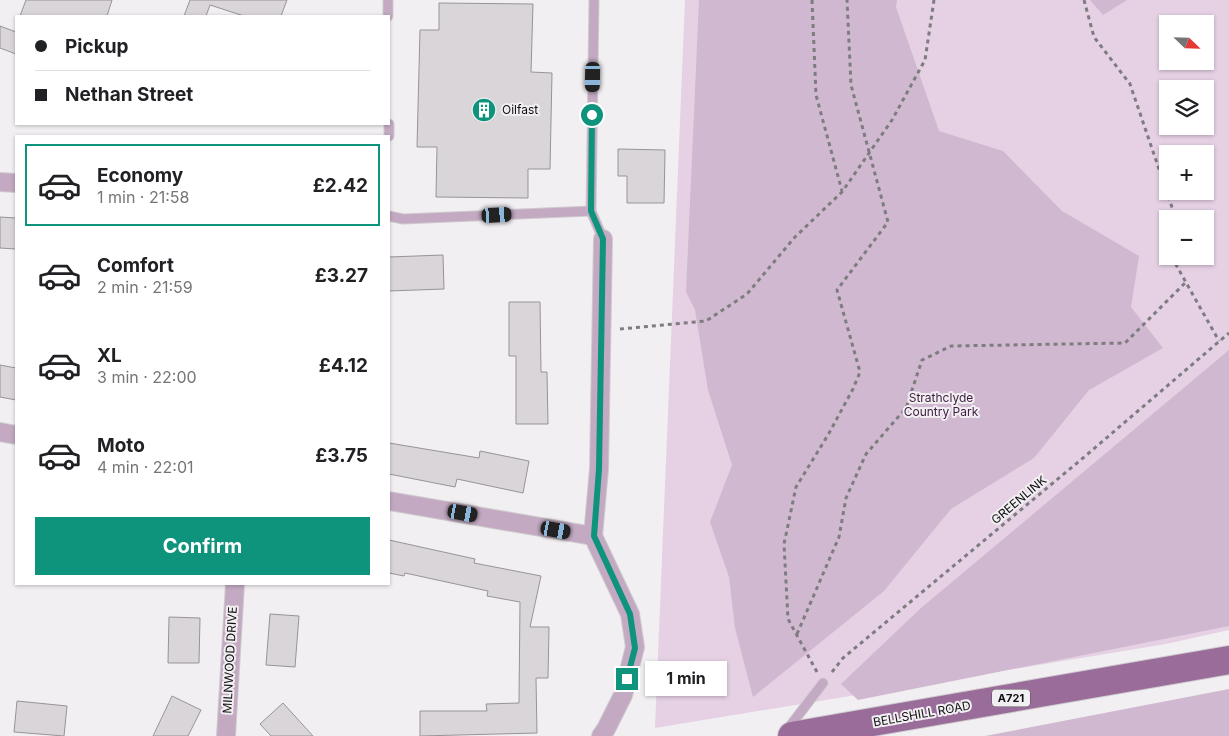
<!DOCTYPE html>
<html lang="en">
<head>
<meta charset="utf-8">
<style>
	:root { --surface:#fff; --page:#f2f2f2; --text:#202124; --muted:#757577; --line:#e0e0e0; --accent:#0e937c }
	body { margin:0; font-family:Inter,sans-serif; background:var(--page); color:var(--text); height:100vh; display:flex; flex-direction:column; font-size:19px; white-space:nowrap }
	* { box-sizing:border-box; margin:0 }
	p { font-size:16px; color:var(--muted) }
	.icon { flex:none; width:28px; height:28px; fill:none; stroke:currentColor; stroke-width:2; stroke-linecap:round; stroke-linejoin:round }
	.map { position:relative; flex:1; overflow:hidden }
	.drawer { position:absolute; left:15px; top:135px; width:375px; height:450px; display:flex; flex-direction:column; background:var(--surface); border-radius:0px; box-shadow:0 1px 4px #0004 }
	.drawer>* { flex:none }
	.top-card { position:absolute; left:15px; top:15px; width:375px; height:110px; border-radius:0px; box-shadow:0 1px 4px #0004; display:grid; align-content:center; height:110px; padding:0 20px; background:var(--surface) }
	.needle { width:32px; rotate:113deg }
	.tools { position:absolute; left:1159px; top:15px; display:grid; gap:10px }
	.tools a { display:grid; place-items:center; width:55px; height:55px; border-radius:0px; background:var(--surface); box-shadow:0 1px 4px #0004; font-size:25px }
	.end { position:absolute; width:22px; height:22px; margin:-11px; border:6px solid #0e937c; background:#fff; box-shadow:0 0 0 2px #fff }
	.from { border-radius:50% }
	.bubble { position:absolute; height:35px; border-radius:0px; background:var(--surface); box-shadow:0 1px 4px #0004; font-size:16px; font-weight:700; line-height:35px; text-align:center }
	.car { position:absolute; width:15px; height:30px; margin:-15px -8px; border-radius:6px; box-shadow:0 0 4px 1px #0007; background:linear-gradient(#222 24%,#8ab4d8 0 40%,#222 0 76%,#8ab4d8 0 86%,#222 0) }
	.top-card b { display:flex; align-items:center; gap:18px; height:48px; font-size:19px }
	.top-card b+b { border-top:1px solid var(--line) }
	.top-card i { width:12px; height:12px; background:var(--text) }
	ul { padding:9px 0 0; list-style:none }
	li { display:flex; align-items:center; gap:15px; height:82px; margin:0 10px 8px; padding:0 10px; border:2px solid transparent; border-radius:0px }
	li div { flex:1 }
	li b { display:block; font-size:19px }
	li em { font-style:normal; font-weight:700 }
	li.on { border-color:var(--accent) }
	li>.icon { width:45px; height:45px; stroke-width:1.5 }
	.primary-button { display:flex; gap:10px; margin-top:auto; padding:10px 20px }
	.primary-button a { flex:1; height:58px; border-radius:0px; background:var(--accent); color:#fff; font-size:20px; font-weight:700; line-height:58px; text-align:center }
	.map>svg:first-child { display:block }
	.green { fill:#e5d0e4; fill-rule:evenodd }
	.forest { fill:#d0b9d0 }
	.building { fill:#d9d5d9; stroke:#979497 }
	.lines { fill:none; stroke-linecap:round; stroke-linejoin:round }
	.lane-casing { stroke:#cecbce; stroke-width:11 }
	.street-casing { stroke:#cecbce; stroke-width:20 }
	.primary-casing { stroke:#cecbce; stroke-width:30 }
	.path { stroke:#7e7c7e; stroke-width:3; stroke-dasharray:4 4; stroke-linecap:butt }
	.lane { stroke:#c3a9c2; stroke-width:9 }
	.street { stroke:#c3a9c2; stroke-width:18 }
	.primary { stroke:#9a6c9a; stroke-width:28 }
	.route { stroke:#0e937c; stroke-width:6 }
	.labels { text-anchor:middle; stroke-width:4; stroke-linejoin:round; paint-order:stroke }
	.shield { fill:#f2eff2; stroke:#545254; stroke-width:1 }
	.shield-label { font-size:11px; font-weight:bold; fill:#100f10 }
	.poi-label { font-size:12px; fill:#100f10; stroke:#f2eff2; text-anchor:start }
	.park-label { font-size:12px; fill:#3d1d3e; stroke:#f2eff2 }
	.street-label { font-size:12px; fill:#100f10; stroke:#f2eff2 }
</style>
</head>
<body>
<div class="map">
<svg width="1229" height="736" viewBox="0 0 1229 736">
	<rect width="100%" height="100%" fill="#f2eff2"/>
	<!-- green -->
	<path class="green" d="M 685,0 L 1229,0 L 1229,630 L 1166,644 L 655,728 ZM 1168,24 L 1205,24 L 1205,61 L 1168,61 ZM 1168,89 L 1205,89 L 1205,126 L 1168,126 ZM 1168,154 L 1205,154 L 1205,191 L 1168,191 ZM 1168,219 L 1205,219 L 1205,256 L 1168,256 Z"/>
	<!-- forest -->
	<path class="forest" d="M 699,0 L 897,0 L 896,7 L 939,131 L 1003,151 L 1062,211 L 1139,256 L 1131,307 L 1163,348 L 1089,390 L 1034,458 L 951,509 L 884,591 L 753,697 L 735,628 L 729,577 L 710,522 L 732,465 L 708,390 L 695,310 L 686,292 Z
		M 1090,0 L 1127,0 L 1103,15 Z
		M 1229,350 L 1229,626 L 858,700 L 841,684 L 921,608 Z
		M 1229,689 L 1229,736 L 985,736 Z"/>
	<!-- building -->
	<path class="building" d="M 26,0 L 112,0 L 107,16 L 20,16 Z
		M 190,0 L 287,0 L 281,16 L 244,16 L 210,5 L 206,16 L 184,16 Z
		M 439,3 L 533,4 L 531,72 L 552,73 L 550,169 L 528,169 L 528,198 L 436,197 L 437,147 L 417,147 L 420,30 L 439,30 Z
		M 0,26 L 16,32 L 16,54 L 0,48 Z
		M 618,149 L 665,150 L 664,203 L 627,203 L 627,176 L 618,176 Z
		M 0,217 L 16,218 L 16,249 L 0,248 Z
		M 443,255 L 444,289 L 389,291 L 389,257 Z
		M 509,302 L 540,302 L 541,372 L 547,372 L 548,424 L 516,424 L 516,356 L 509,356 Z
		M 0,365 L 16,368 L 16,400 L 0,397 Z
		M 389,443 L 479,458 L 480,451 L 529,461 L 523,493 L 457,479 L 455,487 L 389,474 Z
		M 389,540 L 475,559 L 474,563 L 541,576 L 530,627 L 549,627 L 548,678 L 536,678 L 537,733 L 420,736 L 420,711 L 487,711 L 486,704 L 519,703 L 520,602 L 487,596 L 488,591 L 405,573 L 404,576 L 389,573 Z
		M 270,614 L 299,616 L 295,667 L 266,665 Z
		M 169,617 L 200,618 L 199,663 L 168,663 Z
		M 172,696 L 201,710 L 188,736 L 153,736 Z
		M 17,701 L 67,706 L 64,736 L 14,732 Z
		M 283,703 L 313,736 L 271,736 L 260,724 Z"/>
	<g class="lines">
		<!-- lane casing -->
		<g class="lane-casing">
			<path id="lane" d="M 388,0 L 388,16
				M 594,0 L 591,211 L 603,239
				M 389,124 L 389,136
				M 389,216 L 403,219 L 591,211
				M 787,730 L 823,683"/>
		</g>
		<!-- street casing -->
		<g class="street-casing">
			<path id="street" d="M 0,182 L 16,183
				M 0,432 L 16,435
				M 389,501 L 593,536
				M 226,736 L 235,584
				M 601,736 L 606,729 L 623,695 L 635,647 L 630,614 L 593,536 L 599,469 L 603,239"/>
		</g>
		<!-- primary casing -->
		<g class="primary-casing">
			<path id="primary" d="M 792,736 L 1229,660"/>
		</g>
		<!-- path -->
		<path class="path" d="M 812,0 L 816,95 L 842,191
			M 1084,0 L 1094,37 L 1130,84 L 1176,219
			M 1175,256 L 1175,263 L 1219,341
			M 620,329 L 706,321 L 747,294 L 795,237 L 842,192 L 892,120 L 925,60 L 934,0
			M 797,634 L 839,537 L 846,498 L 866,454 L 906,408 L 922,360 L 951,346 L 1125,343 L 1186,282
			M 817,672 L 788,619 L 784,544 L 796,487 L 828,435 L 853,389 L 860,372 L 837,290 L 888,222 L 851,85 L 847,0
			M 832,672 L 843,658 L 1083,458 L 1229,333"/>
		<!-- lane -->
		<use href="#lane" class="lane"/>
		<!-- street -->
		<use href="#street" class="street"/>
		<!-- primary -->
		<use href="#primary" class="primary"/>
	</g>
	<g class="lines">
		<!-- route -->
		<path class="route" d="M 592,115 L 591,211 L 603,239 L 599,469 L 594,536 L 630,614 L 635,648 L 627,679"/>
	</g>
	<!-- icons -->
	<defs>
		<g id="building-disc" transform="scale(1.25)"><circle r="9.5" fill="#0e937c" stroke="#f2eff2"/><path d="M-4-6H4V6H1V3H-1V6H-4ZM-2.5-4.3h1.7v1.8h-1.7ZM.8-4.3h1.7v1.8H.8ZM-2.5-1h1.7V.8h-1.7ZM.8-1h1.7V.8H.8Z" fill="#fff"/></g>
	</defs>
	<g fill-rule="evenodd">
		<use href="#building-disc" x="484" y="110"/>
	</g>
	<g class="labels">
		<!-- shield labels -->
		<rect class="shield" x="992" y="689.5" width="38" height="17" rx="4"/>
		<g class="shield-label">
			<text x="1011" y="702">A721</text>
		</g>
		<!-- poi labels -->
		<g class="poi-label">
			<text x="502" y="114">Oilfast</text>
		</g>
		<!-- park labels -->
		<g class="park-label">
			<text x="941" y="402">Strathclyde<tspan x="941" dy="14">Country Park</tspan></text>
		</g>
		<!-- street labels -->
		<g class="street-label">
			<text transform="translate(1019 500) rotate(-40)" y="4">GREENLINK</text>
			<text transform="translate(230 660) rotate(-87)" y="4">MILNWOOD DRIVE</text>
			<text transform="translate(922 714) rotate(-10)" y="4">BELLSHILL ROAD</text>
		</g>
	</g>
</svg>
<div class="tools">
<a><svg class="needle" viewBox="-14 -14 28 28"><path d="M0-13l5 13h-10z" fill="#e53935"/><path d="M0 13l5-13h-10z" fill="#757577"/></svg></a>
<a><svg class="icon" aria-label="layers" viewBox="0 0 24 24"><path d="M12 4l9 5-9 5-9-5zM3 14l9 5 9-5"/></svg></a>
<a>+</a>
<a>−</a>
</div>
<i class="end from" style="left:592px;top:115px"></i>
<i class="end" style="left:627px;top:679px"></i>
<div class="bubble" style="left:645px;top:661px;width:82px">1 min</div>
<i class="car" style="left:593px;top:77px;rotate:181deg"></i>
<i class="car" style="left:497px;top:215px;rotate:87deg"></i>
<i class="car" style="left:463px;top:513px;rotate:100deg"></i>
<i class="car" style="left:556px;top:530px;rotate:100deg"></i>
<div class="top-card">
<b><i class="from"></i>Pickup</b>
<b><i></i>Nethan Street</b>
</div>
<section class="drawer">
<ul>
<li class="on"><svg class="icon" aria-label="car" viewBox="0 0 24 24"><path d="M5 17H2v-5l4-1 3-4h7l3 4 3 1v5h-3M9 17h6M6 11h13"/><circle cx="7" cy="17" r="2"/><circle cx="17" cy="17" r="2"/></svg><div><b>Economy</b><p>1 min · 21:58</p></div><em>£2.42</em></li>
<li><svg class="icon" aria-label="car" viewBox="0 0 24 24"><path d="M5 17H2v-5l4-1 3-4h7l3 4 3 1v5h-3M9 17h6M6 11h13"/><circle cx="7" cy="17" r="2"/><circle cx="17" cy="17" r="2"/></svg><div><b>Comfort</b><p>2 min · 21:59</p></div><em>£3.27</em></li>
<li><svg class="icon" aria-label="car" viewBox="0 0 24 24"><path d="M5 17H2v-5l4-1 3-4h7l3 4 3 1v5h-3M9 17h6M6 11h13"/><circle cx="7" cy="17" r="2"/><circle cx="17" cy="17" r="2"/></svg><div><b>XL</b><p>3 min · 22:00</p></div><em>£4.12</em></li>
<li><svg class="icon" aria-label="car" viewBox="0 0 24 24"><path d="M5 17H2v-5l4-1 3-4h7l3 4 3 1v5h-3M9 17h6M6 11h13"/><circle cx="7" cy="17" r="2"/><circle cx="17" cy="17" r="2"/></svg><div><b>Moto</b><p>4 min · 22:01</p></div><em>£3.75</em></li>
</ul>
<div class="primary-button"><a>Confirm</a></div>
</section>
</div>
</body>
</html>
